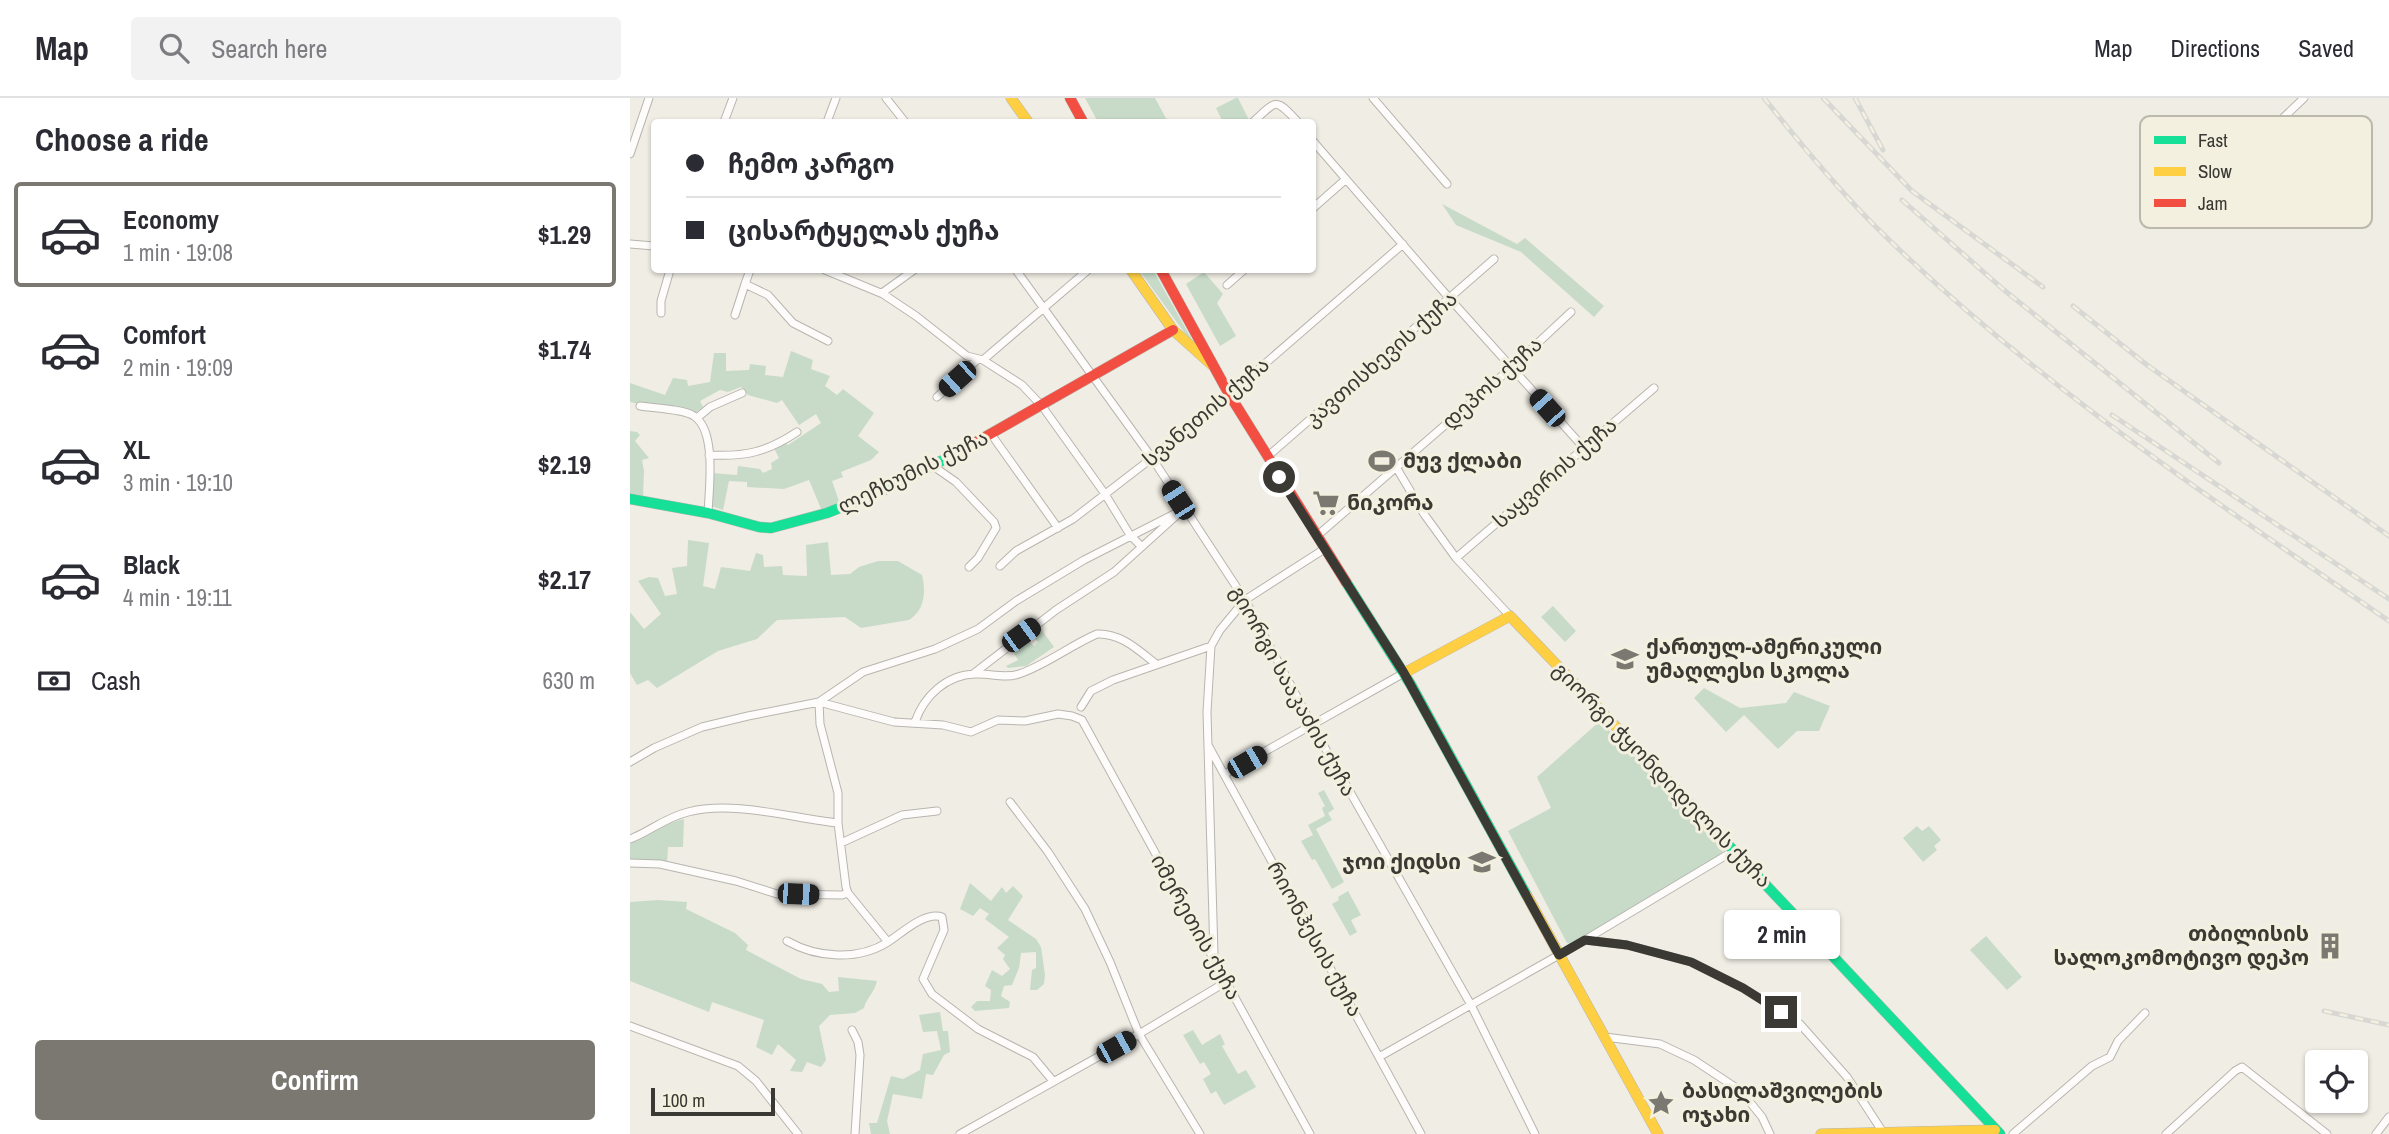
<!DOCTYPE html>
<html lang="en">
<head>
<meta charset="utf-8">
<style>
	:root { --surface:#fff; --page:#f2f2f3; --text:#2b2b33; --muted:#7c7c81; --line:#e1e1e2; --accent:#7a7871 }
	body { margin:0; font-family:"Archivo Narrow","Noto Sans Georgian",sans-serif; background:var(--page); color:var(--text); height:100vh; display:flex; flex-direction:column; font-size:26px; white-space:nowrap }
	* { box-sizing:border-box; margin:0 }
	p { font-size:23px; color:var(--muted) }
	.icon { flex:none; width:38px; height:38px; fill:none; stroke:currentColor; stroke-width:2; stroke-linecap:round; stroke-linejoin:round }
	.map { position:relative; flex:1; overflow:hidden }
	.drawer { display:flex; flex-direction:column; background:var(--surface); width:630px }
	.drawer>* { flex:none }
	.top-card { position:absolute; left:21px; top:21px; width:665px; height:154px; border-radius:7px; box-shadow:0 2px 5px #0004; display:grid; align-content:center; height:154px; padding:0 35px; background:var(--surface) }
	.tools { position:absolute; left:1675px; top:952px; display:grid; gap:14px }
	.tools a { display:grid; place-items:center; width:63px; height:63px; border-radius:7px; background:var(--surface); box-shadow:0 2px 5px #0004; font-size:35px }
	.scale { position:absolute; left:21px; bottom:18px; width:124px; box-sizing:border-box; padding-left:7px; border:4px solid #3a3933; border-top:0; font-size:19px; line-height:24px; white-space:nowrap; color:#3a3933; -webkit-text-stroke:5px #f4f0e0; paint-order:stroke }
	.end { position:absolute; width:32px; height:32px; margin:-16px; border:9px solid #3a3933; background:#fff; box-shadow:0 0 0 4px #fff }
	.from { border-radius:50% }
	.bubble { position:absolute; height:49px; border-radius:7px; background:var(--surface); box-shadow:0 2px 5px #0004; font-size:23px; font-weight:800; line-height:49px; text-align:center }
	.car { position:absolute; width:21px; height:42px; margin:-21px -10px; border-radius:9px; box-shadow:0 0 5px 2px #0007; background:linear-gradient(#222 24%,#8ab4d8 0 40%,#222 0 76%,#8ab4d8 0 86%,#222 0) }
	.top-card b { display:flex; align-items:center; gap:24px; height:66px; font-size:26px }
	.top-card b+b { border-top:2px solid var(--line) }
	.top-card i { width:18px; height:18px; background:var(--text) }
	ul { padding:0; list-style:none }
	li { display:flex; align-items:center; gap:21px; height:105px; margin:0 14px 10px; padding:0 21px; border:4px solid transparent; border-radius:7px }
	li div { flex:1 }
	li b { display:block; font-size:26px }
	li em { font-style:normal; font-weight:800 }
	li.current { border-color:var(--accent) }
	li>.icon { width:63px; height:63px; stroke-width:1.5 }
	h2 { padding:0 35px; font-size:32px; line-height:84px }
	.pay { display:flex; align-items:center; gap:18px; height:77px; padding:0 35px; font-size:26px }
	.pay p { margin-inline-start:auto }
	.button { display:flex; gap:14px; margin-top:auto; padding:14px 35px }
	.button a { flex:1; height:80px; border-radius:7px; background:var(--accent); color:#fff; font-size:28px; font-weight:800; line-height:80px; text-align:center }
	header { display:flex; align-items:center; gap:42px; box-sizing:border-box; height:98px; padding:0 35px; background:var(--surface); border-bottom:2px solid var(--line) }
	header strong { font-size:33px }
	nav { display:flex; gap:38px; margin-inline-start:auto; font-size:24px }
	.search { width:490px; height:63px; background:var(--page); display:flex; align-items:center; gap:18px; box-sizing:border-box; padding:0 24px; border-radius:7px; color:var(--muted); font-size:26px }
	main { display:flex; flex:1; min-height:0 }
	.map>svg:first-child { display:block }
	.green { fill:#c7dbc8 }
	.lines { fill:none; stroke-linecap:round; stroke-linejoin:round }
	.street-casing { stroke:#b7b5af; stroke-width:9 }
	.fast-casing { stroke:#b7b5af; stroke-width:11 }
	.slow-casing { stroke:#b7b5af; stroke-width:11 }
	.jam-casing { stroke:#b7b5af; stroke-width:11 }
	.street { stroke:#fdfcfb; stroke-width:7 }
	.fast { stroke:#16e098; stroke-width:10 }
	.slow { stroke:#ffcf43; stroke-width:10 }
	.jam { stroke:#f24e42; stroke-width:10 }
	.rail-casing { stroke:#d7d7d4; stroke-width:5 }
	.rail { stroke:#f4f0e0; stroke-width:2.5; stroke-dasharray:8; stroke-linecap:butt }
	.route { stroke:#3a3933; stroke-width:9 }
	.labels { text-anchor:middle; stroke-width:6; stroke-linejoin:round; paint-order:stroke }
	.street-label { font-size:21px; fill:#3a3933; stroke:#f4f0e0 }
	.poi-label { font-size:21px; font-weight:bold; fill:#3a3933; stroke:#f4f0e0; text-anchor:start }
	.key { fill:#f4f0e0; stroke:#bcb9ac; stroke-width:2 }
	.key-label { font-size:19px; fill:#3a3933 }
</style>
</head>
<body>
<header>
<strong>Map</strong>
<div class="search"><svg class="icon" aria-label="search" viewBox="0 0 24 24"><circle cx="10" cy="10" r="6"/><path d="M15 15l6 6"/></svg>Search here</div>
<nav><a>Map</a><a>Directions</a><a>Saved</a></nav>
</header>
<main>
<section class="drawer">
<h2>Choose a ride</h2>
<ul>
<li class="current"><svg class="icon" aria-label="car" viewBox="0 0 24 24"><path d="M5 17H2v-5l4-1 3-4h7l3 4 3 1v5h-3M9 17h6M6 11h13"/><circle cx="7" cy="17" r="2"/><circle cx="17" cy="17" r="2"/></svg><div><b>Economy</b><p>1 min · 19:08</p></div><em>$1.29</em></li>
<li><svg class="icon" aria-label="car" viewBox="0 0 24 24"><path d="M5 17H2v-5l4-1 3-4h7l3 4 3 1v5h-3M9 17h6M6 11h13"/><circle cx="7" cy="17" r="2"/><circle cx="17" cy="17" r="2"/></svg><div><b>Comfort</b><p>2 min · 19:09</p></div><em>$1.74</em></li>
<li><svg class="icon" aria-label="car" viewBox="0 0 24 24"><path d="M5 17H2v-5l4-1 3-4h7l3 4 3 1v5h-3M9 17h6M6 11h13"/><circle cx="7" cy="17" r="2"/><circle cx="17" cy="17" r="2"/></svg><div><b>XL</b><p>3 min · 19:10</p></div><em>$2.19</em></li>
<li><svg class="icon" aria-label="car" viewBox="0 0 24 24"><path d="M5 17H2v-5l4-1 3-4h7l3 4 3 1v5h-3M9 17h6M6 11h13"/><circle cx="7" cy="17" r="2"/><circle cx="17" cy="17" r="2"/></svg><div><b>Black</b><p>4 min · 19:11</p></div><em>$2.17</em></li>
</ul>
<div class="pay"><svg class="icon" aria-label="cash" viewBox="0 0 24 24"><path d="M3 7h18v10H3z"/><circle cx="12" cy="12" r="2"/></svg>Cash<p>630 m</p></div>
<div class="button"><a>Confirm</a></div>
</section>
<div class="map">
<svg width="1759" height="1036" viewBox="0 0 1759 1036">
	<rect width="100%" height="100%" fill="#f0ede4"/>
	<!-- green -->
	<path class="green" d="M 455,0 L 525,0 L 538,24 L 468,24 Z
		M 606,0 L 608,0 L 619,22 L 616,24 L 593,24 L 586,10 Z
		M 812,106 L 887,146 L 895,140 L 974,208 L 964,219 L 891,154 L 826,127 Z
		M 509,172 L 523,172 L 565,247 L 564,248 Z
		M 574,174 L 593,196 L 587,205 L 606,238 L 590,248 L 556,186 Z
		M 161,253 L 183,262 L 181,271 L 200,278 L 195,288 L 207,297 L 213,291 L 244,315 L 228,338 L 249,354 L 241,362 L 211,374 L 213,379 L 202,383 L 210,406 L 192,413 L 179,382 L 154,391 L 117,389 L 117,384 L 99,383 L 93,412 L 81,408 L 82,375 L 107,377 L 108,368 L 130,371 L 133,375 L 142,371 L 141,365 L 149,360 L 144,350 L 156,345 L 158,347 L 191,325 L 186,316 L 169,327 L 152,302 L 147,305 L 118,297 L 111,289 L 98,294 L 90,292 L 70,303 L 73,309 L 65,315 L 9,306 L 0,304 L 0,285 L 35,297 L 43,280 L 57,282 L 58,288 L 80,284 L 84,255 L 96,255 L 96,273 L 119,272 L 120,266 L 136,268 L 135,277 L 153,279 Z
		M 0,333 L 7,334 L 10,337 L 5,343 L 19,360 L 12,362 L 14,373 L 13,399 L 0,398 Z
		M 58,442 L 79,445 L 73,488 L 85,491 L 91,469 L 120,473 L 126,455 L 133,457 L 134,469 L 152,468 L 153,477 L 177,478 L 176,447 L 198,444 L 201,477 L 220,476 L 229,469 L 248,463 L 268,463 L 292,477 C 296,493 295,512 279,522 L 231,530 L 215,519 L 147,522 L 127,541 L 88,553 L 27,590 L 18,582 L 7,587 L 0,575 L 0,514 L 14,531 L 31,516 L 8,483 L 19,479 L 28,480 L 35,498 L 47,496 L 42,470 L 57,468 Z
		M 923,508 L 946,533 L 935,544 L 911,519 Z
		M 411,531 L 424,549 L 396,568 L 378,570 L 376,568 L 388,562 L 381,551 L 396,540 L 404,548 L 408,544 L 402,537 Z
		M 1074,590 L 1110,610 L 1156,605 L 1164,594 L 1200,608 L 1189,633 L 1167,633 L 1148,651 L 1114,617 L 1096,634 L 1064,600 Z
		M 970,623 L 1093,751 L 1092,757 L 941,846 L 937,845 L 878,733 L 921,710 L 907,679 Z
		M 694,692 L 704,711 L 698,715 L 702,722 L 686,731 L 714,784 L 702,791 L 685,761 L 682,762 L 671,743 L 683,737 L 678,727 L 695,718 L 692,710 L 695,708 L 688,695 Z
		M 54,721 L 53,749 L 38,749 L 37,765 L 0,762 L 0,746 L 40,725 Z
		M 1287,728 L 1292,733 L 1299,728 L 1311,742 L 1304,748 L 1307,752 L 1293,764 L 1273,740 Z
		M 340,785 L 361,803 L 372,789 L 376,795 L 383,788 L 393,798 L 378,822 L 406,841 L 411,849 L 415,877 L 414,886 L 407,892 L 400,892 L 402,872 L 406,870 L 406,854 L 391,855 L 389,870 L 382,887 L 374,888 L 371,898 L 380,904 L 379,910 L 345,913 L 341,909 L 347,903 L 360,903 L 361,892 L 355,888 L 362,872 L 372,878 L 380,871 L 373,861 L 375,857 L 367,850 L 379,839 L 355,821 L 359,816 L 350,810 L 343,818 L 330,811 Z
		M 718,793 L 731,817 L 721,822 L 727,834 L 720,838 L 702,806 L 709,802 L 708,799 Z
		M 28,802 L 57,804 L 56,811 L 105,835 L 118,847 L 116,852 L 171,881 L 192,886 L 199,894 L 209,893 L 208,879 L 247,883 C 244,896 236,900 234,910 L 225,915 L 200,917 L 189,928 L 196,962 L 191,969 L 177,964 L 172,974 L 160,973 L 166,962 L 148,946 L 142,957 L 126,949 L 134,922 L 82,904 L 79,914 L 0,883 L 0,804 Z
		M 1356,838 L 1392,879 L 1377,892 L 1340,852 Z
		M 310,914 L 313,933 L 318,933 L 320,954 L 314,957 L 303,977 L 296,976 L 292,1001 L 263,996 L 257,1023 L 260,1036 L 241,1036 L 239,1025 L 247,1025 L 261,978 L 273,981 L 290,972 L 293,956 L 311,952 L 307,933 L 293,934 L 289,917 Z
		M 563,932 L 572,947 L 590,936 L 595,946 L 592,948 L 608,976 L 616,972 L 626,989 L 594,1007 L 586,993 L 581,996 L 573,981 L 581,976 L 574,964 L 570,966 L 553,937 Z"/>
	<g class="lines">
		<!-- street casing -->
		<g class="street-casing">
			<path id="street" d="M 256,0 L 275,24
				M 743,0 L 817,86
				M 94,24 L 103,0
				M 197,24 L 206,0
				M 623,24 C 648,1 645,0 668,24
				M 1632,40 L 1674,0
				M 682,42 L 820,201 L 954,350
				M 0,56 L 19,0
				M 682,111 L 715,82
				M 0,146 L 24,148
				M 120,172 L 115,186 L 138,197 L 163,225 L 198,243
				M 195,172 L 253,196 L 286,218 L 337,258 L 353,262 L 392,287 L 412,308 L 475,396 L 500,437 L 511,448
				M 386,172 L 522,360 L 615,502 L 682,627 L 841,907 L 905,1036
				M 597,187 L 614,172
				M 252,195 L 284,172
				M 31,215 L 31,203 L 40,172
				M 105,217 L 115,186
				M 353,262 L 458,172
				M 307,299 L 347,262
				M 10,308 C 23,310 54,311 64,318 C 87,333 79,391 78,415
				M 67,320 L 80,309 L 112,295
				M 361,336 L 428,430
				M 79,357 C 115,359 137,354 167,334
				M 637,359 L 864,161
				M 303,368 L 326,384 L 364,424 L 366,430 L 348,460 L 339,469
				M 766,369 L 794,416 L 826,460 L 880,518
				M 688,437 L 881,270 L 941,214
				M 826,460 L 1024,290
				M 370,468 L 386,453 L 443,421 L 522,360 L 615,283 L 773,146
				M 343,576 L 426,512 L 484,474 L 546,418
				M 189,604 L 264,624 L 313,627 L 341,634 L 368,622 L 395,623 L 428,616 L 442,618 L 452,622 L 680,1036
				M 189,604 L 190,626 L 208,695 L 208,725 L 216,789 L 218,795 L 258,844 C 272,835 295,813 312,819 L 314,832 L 293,881 L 302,896 L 348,931 L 403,959 L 423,983
				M 451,609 L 461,593 L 483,582 L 581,548
				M 285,624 C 294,598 316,577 345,576 C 360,575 374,581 389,576 C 416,567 441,547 467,536 C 491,535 508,552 526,566
				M 578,647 L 791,1036
				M 0,664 L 24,650 L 72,629 L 118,618 L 189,604 L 233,574 L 305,551 L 348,531 L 386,503 L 454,462 L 554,411
				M 595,676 L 774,575
				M 380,704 L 418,754 L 455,811 L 480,864 L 509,936 L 570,1036
				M 0,741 C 21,733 34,720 58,714 C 102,702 162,720 208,725
				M 211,745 L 272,717 L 307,713
				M 0,765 L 30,766 L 106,783 L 147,796 L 212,797 L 218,795
				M 956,842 L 997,847 L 1061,864 L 1113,890 L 1170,926 L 1217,979 L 1254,1036
				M 157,843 C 187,860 228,863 258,844
				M 584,856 L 577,614 L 581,548 L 590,532 L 615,502 L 696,450
				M 0,928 L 108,968 L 126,983 L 168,1036
				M 222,932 L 228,944 L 230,957 L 225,1036
				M 975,939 L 1030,946 L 1064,962 L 1111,993 L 1132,1019 L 1140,1036
				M 749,959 L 943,849 L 1105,752
				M 330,1036 L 509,936 L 596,884
				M 1383,1036 L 1462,968 L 1480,959 L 1488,943 L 1515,915
				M 1536,1036 L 1605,973 L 1612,969 L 1697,1036
				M 1746,1036 L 1759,1019"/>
		</g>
		<!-- fast casing -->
		<g class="fast-casing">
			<path id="fast" d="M 0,401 L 78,415 L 129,429 L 141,430 L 197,415 L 250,394 L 325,356
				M 716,484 L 781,587 L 897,798
				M 1057,703 L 1370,1036"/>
		</g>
		<!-- slow casing -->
		<g class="slow-casing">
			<path id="slow" d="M 381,0 L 398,24
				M 501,172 L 543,232 L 582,267
				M 774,575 L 880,518 L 1057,703
				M 897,798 L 1028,1036
				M 1191,1036 L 1365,1032"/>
		</g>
		<!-- jam casing -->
		<g class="jam-casing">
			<path id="jam" d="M 440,0 L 453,24
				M 531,172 L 599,296 L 716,484
				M 325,356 L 543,232"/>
		</g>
		<!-- street -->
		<use href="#street" class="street"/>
		<!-- fast -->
		<use href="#fast" class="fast"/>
		<!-- slow -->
		<use href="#slow" class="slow"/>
		<!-- jam -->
		<use href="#jam" class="jam"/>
		<!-- rail casing -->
		<g class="rail-casing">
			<path id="rail" d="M 1134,0 C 1169,44 1205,88 1245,128 C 1399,281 1581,400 1759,523
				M 1193,0 L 1282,93 L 1413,189
				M 1225,0 L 1253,52
				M 1272,102 L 1374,192 L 1589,365
				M 1443,208 L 1517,267 L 1759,438
				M 1482,317 L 1759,501
				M 1694,913 L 1759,927"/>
		</g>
		<!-- rail -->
		<use href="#rail" class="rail"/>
	</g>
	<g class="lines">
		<!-- route -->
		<path class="route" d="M 649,379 L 774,575 L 929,857 L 955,842 L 997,847 L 1061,864 L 1113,890 L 1151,914"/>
	</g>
	<!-- icons -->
	<defs>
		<g id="stadium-bare" transform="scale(2.1)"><path d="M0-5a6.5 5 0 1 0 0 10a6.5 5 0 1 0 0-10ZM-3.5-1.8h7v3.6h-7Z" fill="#7a7871" stroke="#f4f0e0" stroke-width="2.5" paint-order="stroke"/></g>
		<g id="supermarket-bare" transform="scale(2.1)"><path d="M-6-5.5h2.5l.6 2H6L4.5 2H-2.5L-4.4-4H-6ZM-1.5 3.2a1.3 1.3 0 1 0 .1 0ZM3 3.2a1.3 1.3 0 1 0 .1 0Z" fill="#7a7871" stroke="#f4f0e0" stroke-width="2.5" paint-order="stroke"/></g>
		<g id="school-bare" transform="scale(2.1)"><path d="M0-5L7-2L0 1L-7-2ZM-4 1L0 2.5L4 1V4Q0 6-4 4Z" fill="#7a7871" stroke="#f4f0e0" stroke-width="2.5" paint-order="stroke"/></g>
		<g id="building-bare" transform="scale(2.1)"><path d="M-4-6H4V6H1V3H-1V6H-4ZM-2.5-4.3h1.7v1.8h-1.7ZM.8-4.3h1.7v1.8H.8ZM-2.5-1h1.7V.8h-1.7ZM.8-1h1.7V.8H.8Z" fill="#7a7871" stroke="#f4f0e0" stroke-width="2.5" paint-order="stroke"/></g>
		<g id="sight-bare" transform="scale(2.1)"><path d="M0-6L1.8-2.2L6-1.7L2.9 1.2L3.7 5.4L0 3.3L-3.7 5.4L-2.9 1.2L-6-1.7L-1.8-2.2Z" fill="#7a7871" stroke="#f4f0e0" stroke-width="2.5" paint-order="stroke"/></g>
	</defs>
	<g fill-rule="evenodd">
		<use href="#stadium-bare" x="752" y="363"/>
		<use href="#supermarket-bare" x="696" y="405"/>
		<use href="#school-bare" x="995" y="561"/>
		<use href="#school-bare" x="852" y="764"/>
		<use href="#building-bare" x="1700" y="848"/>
		<use href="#sight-bare" x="1031" y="1005"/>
	</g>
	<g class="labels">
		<!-- street labels -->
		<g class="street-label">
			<text transform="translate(751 261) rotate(-41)" y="7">კავთისხევის ქუჩა</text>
			<text transform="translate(862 285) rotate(-42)" y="7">დეპოს ქუჩა</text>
			<text transform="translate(576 314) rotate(-40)" y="7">სვანეთის ქუჩა</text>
			<text transform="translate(283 374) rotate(-26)" y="7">ლეჩხუმის ქუჩა</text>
			<text transform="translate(925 375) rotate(-41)" y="7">საყვირის ქუჩა</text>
			<text transform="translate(663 593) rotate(61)" y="7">გიორგი სააკაძის ქუჩა</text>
			<text transform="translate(1032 677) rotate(46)" y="7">გიორგი ჭყონდიდელის ქუჩა</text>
			<text transform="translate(566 829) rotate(61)" y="7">იმერეთის ქუჩა</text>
			<text transform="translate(685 841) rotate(61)" y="7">რიონჰესის ქუჩა</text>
		</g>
		<!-- poi labels -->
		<g class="poi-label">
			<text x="773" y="370">მუვ ქლაბი</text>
			<text x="717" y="412">ნიკორა</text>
			<text x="1016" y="556">ქართულ-ამერიკული<tspan x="1016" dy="24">უმაღლესი სკოლა</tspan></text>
			<text x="831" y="771" text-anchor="end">ჯოი ქიდსი</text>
			<text x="1679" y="843" text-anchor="end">თბილისის<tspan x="1679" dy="24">სალოკომოტივო დეპო</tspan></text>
			<text x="1052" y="1000">ბასილაშვილების<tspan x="1052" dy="24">ოჯახი</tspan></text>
		</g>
	</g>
	<!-- legend -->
	<rect x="1510" y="18" width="232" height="112" rx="10" class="key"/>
	<rect x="1524" y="38" width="32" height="8" fill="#16e098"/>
	<rect x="1524" y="69" width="32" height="9" fill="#ffcf43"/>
	<rect x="1524" y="101" width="32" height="8" fill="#f24e42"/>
	<g class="key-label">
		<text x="1568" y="49">Fast</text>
		<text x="1568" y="80">Slow</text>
		<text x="1568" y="112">Jam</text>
	</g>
</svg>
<div class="tools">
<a><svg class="icon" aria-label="locate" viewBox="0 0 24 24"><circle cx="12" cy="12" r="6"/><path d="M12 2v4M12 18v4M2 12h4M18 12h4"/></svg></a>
</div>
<div class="scale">100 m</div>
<i class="end from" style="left:649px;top:379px"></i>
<i class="end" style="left:1151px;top:914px"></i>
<div class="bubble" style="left:1094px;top:812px;width:116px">2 min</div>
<i class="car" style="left:327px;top:281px;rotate:228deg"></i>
<i class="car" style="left:917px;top:310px;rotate:318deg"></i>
<i class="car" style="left:548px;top:402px;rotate:327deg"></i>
<i class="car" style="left:391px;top:537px;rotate:54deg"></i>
<i class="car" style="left:617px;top:664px;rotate:60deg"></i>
<i class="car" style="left:168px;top:796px;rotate:92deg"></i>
<i class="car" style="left:486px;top:949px;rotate:61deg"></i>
<div class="top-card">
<b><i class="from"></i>ჩემო კარგო</b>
<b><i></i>ცისარტყელას ქუჩა</b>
</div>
</div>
</main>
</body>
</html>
